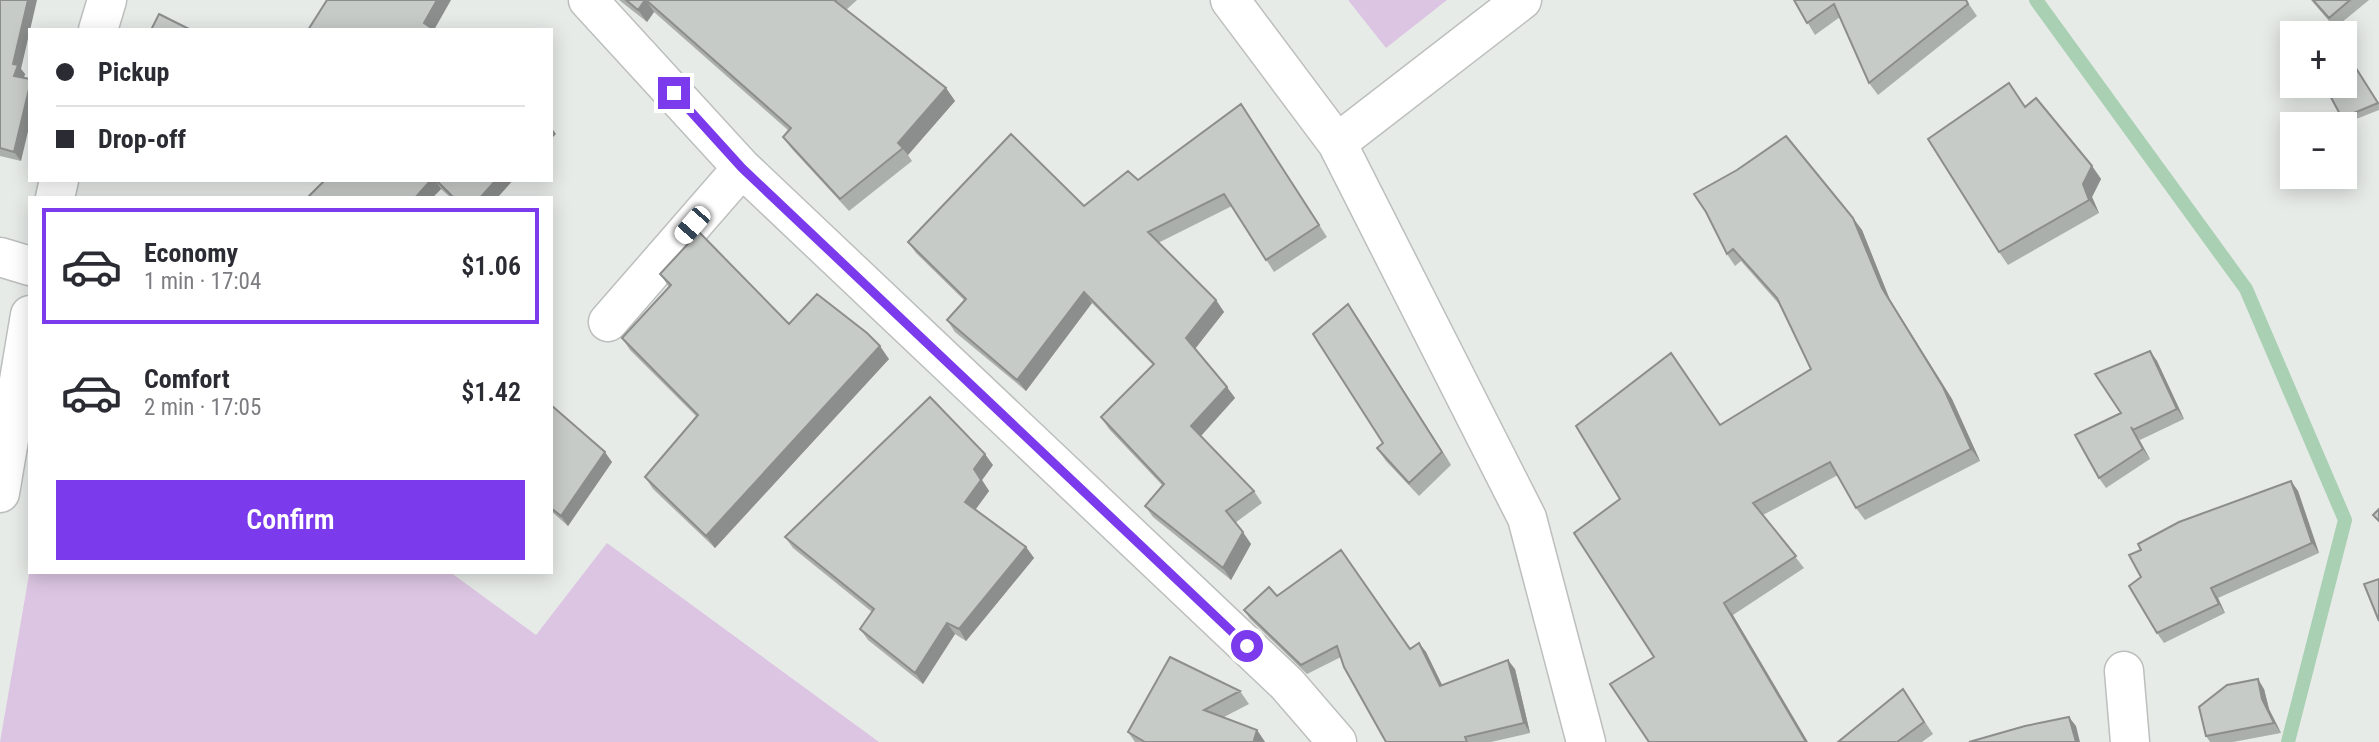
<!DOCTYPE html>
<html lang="en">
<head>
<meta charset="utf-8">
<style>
	:root { --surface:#fff; --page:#f2f2f3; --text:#2b2b33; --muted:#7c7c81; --line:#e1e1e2; --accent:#7c3aed }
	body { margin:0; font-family:"Roboto Condensed",sans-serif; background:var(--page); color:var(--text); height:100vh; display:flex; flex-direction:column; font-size:26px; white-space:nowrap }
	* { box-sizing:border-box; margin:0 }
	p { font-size:23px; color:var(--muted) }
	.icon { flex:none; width:38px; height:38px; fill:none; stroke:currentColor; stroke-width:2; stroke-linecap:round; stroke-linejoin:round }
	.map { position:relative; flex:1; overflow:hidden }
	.sheet { position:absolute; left:28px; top:196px; width:525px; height:378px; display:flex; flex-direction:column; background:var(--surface); border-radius:0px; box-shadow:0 4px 18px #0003 }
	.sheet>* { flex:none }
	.top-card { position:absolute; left:28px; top:28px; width:525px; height:154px; border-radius:0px; box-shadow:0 4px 18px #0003; display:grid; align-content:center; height:154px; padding:0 28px; background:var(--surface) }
	.buttons { position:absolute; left:2280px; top:21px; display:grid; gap:14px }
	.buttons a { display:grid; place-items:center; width:77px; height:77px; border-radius:0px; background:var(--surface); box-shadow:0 4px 18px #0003; font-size:35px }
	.end { position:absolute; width:32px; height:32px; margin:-16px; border:9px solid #7c3aed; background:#fff; box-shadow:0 0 0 4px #fff }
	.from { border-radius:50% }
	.car { position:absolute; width:21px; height:42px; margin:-21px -10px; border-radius:9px; box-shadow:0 0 5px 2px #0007; background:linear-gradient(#fff 24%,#345 0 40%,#fff 0 76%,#345 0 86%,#fff 0) }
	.top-card b { display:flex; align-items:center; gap:24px; height:66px; font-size:26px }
	.top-card b+b { border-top:2px solid var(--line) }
	.top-card i { width:18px; height:18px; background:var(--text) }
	ul { padding:12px 0 0; list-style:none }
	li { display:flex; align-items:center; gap:21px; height:116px; margin:0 14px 10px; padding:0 14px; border:4px solid transparent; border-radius:0px }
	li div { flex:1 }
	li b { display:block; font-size:26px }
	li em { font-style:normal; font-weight:600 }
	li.current { border-color:var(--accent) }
	li>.icon { width:63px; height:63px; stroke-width:1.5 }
	.button { display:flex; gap:14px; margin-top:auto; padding:14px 28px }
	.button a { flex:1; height:80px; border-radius:0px; background:var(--accent); color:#fff; font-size:28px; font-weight:600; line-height:80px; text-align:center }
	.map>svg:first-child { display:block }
	.green { fill:#dcc5e2 }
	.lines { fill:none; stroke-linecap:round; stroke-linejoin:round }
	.stream { stroke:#a9d0b3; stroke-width:14 }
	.minor-casing { stroke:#bcbfbd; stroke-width:41 }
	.minor { stroke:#fff; stroke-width:38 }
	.wall { fill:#abafac }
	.shaded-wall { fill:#8b8e8c }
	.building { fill:#c7cbc8; stroke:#8b8e8c; stroke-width:2 }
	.route { stroke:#7c3aed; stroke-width:9 }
</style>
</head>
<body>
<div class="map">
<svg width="2379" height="742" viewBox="0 0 2379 742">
	<rect width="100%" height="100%" fill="#e7ebe8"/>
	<!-- green -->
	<path class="green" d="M 1348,0 L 1447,0 L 1386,48 Z
		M 607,543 L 879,742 L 0,742 L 30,569 L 30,572 L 450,572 L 536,635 Z"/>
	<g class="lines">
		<!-- stream -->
		<path class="stream" d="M 2036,0 L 2246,289 L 2345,520 L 2288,742"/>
		<!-- minor casing -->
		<g class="minor-casing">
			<path id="minor" d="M 588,0 L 742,168 L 1287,684 L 1337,742
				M 1230,0 L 1337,143 L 1527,518 L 1586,742
				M 98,30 L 107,0
				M 1337,143 L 1522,0
				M 55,198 L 59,180
				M 0,257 L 30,266
				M 608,322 L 742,168
				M 0,493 L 30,315
				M 2124,671 L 2130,742"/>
		</g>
		<!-- minor -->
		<use href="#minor" class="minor"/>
	</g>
	<!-- wall -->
	<path class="wall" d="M 0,0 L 21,69 L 25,74 L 24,78 L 21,161 L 0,156 Z
		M 619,0 L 857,0 L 846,10 L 946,88 L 955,101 L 908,155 L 912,161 L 849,211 L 792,149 L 783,137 L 789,131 L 654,12 L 647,22 Z
		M 1794,0 L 1966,0 L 1977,16 L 1878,95 L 1869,83 L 1840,17 L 1815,35 Z
		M 2311,0 L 2369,0 L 2335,28 Z
		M 2354,65 L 2379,104 L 2379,110 L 2346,123 L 2342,118 Z
		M 2025,107 L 2092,166 L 2101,179 L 2092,197 L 2099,213 L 2008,265 L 1999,252 Z
		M 1249,116 L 1327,237 L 1274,272 L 1232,206 L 1158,243 L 1216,300 L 1224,312 L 1195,348 L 1235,398 L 1201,436 L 1254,491 L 1262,503 L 1235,523 L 1251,544 L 1231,580 L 1153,517 L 1145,506 L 1162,485 L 1109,429 L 1101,417 L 1153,365 L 1092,303 L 1026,391 L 955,332 L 947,320 L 965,301 L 916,253 L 908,242 L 1084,206 L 1138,180 Z
		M 325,180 L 513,180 L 497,198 L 451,198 L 441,189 L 432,198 L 307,198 Z
		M 1706,212 L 1853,218 L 1862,230 L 1890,300 L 1952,399 L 1980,461 L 1865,520 L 1856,508 L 1838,475 L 1763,515 L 1804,568 L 1733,615 L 1654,657 L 1811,369 L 1779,304 L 1741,261 L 1735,266 L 1727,254 Z
		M 660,274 L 789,324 L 889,359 L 715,548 L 653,489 L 645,477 L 697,417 L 630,350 L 622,338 L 669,287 Z
		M 1357,317 L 1451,465 L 1419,496 L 1386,461 L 1377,448 L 1383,443 Z
		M 2150,351 L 2157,361 L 2184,419 L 2140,440 L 2138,437 L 2150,459 L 2106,488 L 2099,478 L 2121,413 Z
		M 551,405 L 612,462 L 568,526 L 551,511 Z
		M 993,465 L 982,480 L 989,491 L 975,510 L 1026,547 L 1034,558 L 966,641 L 955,634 L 923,684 L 868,640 L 860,629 L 872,612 L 793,548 L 785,537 Z
		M 2291,481 L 2298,491 L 2319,553 L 2218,598 L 2225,613 L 2164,643 L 2157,633 L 2141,577 Z
		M 1277,596 L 1410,649 L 1419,643 L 1426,652 L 1442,685 L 1515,669 L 1530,733 L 1491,742 L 1386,742 L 1341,657 L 1307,674 L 1250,619 L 1244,610 Z
		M 1903,689 L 1933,734 L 1922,742 L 1838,742 Z
		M 2264,689 L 2269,709 L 2281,733 L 2233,742 L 2210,742 L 2206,736 Z
		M 1240,691 L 1249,704 L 1224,717 L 1257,730 L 1265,742 L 1135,742 L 1128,732 Z"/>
	<!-- shaded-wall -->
	<path class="shaded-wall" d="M 28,0 L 37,0 L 21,69 L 25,74 L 21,85 L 14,76 L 13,64 Z
		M 437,0 L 451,0 L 434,30 L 424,23 Z
		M 646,0 L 654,12 L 647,22 L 638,10 Z
		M 30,85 L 30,123 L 21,161 L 14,152 Z
		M 946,88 L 955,101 L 908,155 L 898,143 Z
		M 551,127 L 556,134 L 551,139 Z
		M 2092,166 L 2101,179 L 2092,197 L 2099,213 L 2089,200 L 2083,184 Z
		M 431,180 L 435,180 L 441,189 L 432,198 L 415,198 Z
		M 496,180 L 513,180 L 497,198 L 480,198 Z
		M 1853,218 L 1862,230 L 1890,300 L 1952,399 L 1980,461 L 1971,449 L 1882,288 Z
		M 1084,292 L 1092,303 L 1026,391 L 1017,380 Z
		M 1216,300 L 1224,312 L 1195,349 L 1186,338 Z
		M 1348,304 L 1357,317 L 1451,465 L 1442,452 Z
		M 880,346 L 889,359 L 715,548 L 706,536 Z
		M 2150,351 L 2157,361 L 2184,419 L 2177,409 Z
		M 1227,387 L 1235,398 L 1199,438 L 1191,426 Z
		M 2131,427 L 2137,436 L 2150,459 L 2143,449 Z
		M 605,452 L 612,462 L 568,526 L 561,516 Z
		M 985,454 L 993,465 L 982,480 L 989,491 L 973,513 L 965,502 L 974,469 Z
		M 2291,481 L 2298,491 L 2319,553 L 2312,543 Z
		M 1243,532 L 1251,544 L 1231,580 L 1223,568 Z
		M 1026,547 L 1034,558 L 966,641 L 959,629 Z
		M 2211,588 L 2218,598 L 2225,613 L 2219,604 Z
		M 1724,603 L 1733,615 L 1808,742 L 1806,742 Z
		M 947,623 L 955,634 L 923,684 L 915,673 Z
		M 1419,643 L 1426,652 L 1447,695 L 1440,686 Z
		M 1508,660 L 1515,669 L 1530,733 L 1524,723 Z
		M 2258,679 L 2264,689 L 2269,709 L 2281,733 L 2274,723 L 2262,699 Z
		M 2069,717 L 2076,726 L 2080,742 L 2076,742 Z
		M 1257,730 L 1265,742 L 1255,742 L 1254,740 Z"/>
	<!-- building -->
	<path class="building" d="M 0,0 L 28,0 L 13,64 L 18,65 L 14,76 L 30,79 L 30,85 L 14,152 L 0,148 Z
		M 327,0 L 437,0 L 424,23 L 434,30 L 308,30 Z
		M 626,0 L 645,0 L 638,10 Z
		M 646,0 L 836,0 L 835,1 L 946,88 L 898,143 L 903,148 L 840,199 L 783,137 L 791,128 Z
		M 1794,0 L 1966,0 L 1968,4 L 1869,83 L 1834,4 L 1807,23 Z
		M 2313,0 L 2350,0 L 2329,18 Z
		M 159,14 L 191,30 L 151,30 Z
		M 2354,65 L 2378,103 L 2342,118 L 2326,88 L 2329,86 L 2345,86 L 2345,73 Z
		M 2009,83 L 2025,107 L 2036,98 L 2092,166 L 2083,184 L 2089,200 L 1999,252 L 1928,139 Z
		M 1241,104 L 1319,225 L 1266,260 L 1224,194 L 1148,232 L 1216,300 L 1186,338 L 1227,387 L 1191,426 L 1254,491 L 1226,511 L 1243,532 L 1223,568 L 1145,506 L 1164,484 L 1101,417 L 1154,364 L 1084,292 L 1017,380 L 947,320 L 966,299 L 908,242 L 1011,134 L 1084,206 L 1128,171 L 1138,180 Z
		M 1786,136 L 1853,218 L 1882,288 L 1943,387 L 1971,449 L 1856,508 L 1830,462 L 1753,503 L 1796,556 L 1724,603 L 1806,742 L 1649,742 L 1610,684 L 1654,657 L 1574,533 L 1620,499 L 1576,426 L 1671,353 L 1720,425 L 1811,369 L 1777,298 L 1733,249 L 1727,254 L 1706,212 L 1694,194 L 1737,170 Z
		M 325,180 L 431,180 L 415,198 L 307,198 Z
		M 436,180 L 496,180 L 480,198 L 454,198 Z
		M 699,232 L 789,324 L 817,294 L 867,333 L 880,346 L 706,536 L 645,477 L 698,415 L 622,338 L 671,285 L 660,274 Z
		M 1348,304 L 1442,452 L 1409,483 L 1377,448 L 1383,443 L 1313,334 Z
		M 2150,351 L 2177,409 L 2133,430 L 2131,427 L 2143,449 L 2099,478 L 2075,435 L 2121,413 L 2095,374 Z
		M 930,397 L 985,454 L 974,469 L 981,480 L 965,502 L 1026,547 L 959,629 L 947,623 L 915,673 L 860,629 L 874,609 L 785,537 Z
		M 551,405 L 605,452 L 561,516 L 551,508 Z
		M 2291,481 L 2312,543 L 2211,588 L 2219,604 L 2157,633 L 2129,586 L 2141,577 L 2129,555 L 2141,550 L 2138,544 L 2179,522 Z
		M 2379,509 L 2379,521 L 2373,515 Z
		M 1341,550 L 1410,649 L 1419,643 L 1440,686 L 1508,660 L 1524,723 L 1465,737 L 1467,742 L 1386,742 L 1344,667 L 1337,646 L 1301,665 L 1244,610 L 1269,587 L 1277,596 Z
		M 2379,579 L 2379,621 L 2364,584 Z
		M 1170,657 L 1240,691 L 1204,710 L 1257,730 L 1254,740 L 1258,742 L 1145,742 L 1128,732 Z
		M 2258,679 L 2262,699 L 2274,723 L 2206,736 L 2199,707 L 2227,685 Z
		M 1903,689 L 1924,722 L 1897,742 L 1838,742 Z
		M 2069,717 L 2076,742 L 1969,742 L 2025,726 Z"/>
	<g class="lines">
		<!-- route -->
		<path class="route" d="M 674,93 L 742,168 L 1247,646"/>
	</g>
</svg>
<div class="buttons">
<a>+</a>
<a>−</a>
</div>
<i class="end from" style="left:1247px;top:646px"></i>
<i class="end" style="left:674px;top:93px"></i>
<i class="car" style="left:692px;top:225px;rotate:221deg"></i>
<div class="top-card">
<b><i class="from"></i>Pickup</b>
<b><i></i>Drop-off</b>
</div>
<section class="sheet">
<ul>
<li class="current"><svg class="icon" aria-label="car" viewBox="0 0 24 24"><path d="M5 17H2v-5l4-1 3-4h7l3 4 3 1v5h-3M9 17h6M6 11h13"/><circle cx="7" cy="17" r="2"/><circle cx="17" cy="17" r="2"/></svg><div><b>Economy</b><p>1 min · 17:04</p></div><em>$1.06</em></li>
<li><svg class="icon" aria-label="car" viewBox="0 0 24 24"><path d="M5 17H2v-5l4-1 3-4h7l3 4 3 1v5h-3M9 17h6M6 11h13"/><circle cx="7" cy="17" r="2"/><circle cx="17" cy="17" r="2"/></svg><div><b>Comfort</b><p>2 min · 17:05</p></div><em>$1.42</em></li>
</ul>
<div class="button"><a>Confirm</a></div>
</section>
</div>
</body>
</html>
